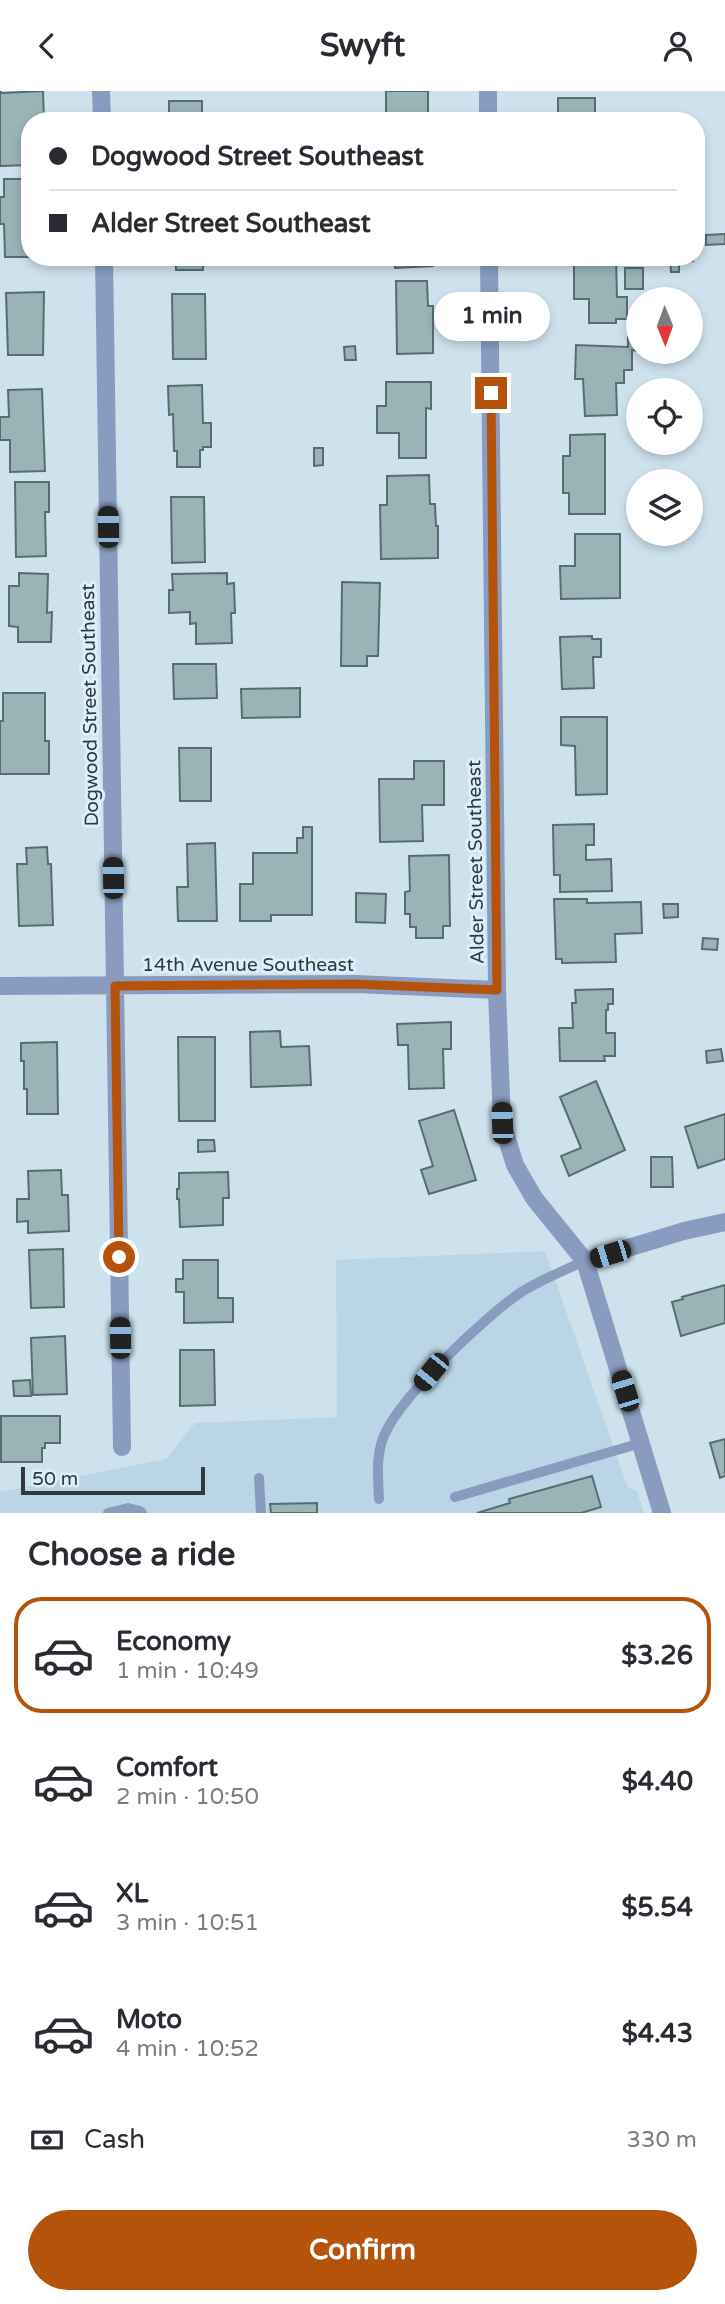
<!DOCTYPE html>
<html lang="en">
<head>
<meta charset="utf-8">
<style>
	:root { --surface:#fff; --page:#f2f2f3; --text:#2b2b33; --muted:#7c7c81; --line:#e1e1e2; --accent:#b45309 }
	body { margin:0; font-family:"Varela Round",sans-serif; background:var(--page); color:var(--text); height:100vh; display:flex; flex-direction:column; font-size:26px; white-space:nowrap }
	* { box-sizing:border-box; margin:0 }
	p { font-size:23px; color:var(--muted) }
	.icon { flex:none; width:38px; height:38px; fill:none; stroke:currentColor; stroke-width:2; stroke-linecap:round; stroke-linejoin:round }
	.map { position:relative; height:1422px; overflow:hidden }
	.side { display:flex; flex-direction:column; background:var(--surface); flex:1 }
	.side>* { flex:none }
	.hud { position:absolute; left:21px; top:21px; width:684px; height:154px; border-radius:28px; box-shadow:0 4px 10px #0003; display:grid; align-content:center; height:154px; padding:0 28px; background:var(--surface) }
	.needle { width:46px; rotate:179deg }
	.fabs { position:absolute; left:626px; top:196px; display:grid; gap:14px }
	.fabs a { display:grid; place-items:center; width:77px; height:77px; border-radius:50%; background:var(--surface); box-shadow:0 4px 10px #0003; font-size:35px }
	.scale { position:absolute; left:21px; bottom:18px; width:184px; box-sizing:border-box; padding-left:7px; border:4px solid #323a3f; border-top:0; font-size:19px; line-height:24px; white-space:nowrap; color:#323a3f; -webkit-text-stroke:5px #dbeffc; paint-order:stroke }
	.end { position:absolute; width:32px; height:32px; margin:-16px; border:9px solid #b45309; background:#fff; box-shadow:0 0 0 4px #fff }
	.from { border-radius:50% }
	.bubble { position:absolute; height:49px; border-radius:24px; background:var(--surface); box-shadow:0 4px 10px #0003; font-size:23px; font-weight:700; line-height:49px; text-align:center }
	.car { position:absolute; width:21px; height:42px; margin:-21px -10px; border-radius:9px; box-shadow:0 0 5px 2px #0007; background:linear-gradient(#222 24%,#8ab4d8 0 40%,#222 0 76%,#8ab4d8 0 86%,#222 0) }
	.hud b { display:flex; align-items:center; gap:24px; height:66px; font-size:26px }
	.hud b+b { border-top:2px solid var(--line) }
	.hud i { width:18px; height:18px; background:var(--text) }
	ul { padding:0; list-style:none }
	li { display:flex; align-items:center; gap:21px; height:116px; margin:0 14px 10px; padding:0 14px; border:4px solid transparent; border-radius:28px }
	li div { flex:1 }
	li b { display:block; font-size:26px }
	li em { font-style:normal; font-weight:700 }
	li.active { border-color:var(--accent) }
	li>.icon { width:63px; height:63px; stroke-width:1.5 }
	h2 { padding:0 28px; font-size:32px; line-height:84px }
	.pay { display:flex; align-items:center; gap:18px; height:77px; padding:0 28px; font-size:26px }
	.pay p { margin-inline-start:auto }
	.cta { display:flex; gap:14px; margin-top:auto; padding:14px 28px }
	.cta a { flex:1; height:80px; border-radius:42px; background:var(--accent); color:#fff; font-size:28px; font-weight:700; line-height:80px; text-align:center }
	header { display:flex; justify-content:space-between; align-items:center; height:91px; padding:0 28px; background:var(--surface); font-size:32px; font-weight:700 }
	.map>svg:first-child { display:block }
	.built { fill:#bad6e6 }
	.building { fill:#9ab3b6; stroke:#576e70; stroke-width:2 }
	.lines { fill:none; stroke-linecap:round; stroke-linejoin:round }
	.service { stroke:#899cbf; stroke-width:10 }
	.minor { stroke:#899cbf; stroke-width:18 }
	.route { stroke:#b45309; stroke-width:9 }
	.labels { text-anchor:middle; stroke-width:6; stroke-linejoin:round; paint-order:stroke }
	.street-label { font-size:19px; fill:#323a3f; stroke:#dbeffc }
</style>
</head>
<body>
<header><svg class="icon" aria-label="back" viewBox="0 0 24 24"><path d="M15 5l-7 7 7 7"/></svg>Swyft<svg class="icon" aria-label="person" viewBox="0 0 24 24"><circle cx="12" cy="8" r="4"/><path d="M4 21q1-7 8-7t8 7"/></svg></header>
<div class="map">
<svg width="725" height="1422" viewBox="0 0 725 1422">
	<rect width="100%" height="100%" fill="#cee2ee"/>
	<!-- built -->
	<path class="built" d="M 545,1160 L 628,1397 L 637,1400 L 644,1422 L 0,1422 L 0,1401 L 166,1368 L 195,1332 L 337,1326 L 336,1169 Z"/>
	<!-- building -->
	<path class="building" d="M 0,0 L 2,2 L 43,0 L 44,30 L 30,30 L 30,74 L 0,75 Z
		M 386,0 L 428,0 L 428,23 L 424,23 L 424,30 L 386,30 Z
		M 558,7 L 595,7 L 595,30 L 558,30 Z
		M 169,10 L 202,10 L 202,30 L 169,30 Z
		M 4,88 L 30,88 L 30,166 L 5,166 L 4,133 L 0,133 L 0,106 L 4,106 Z
		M 725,143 L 725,153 L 706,154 L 706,144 Z
		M 173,166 L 206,166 L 206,173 L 203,173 L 203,179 L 176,179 L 176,173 L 173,173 Z
		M 395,166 L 433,166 L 433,175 L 395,177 Z
		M 574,166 L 616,166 L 617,206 L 627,206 L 627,228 L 616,228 L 616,232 L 589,232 L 589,208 L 574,208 Z
		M 670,166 L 692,166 L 693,170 L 682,171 L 682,168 L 679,168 L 679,181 L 671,181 Z
		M 625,177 L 643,177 L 643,198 L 625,198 Z
		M 396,190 L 427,190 L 428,215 L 433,215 L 433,262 L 397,263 Z
		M 44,201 L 43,264 L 8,264 L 6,202 Z
		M 172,203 L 205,203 L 206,268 L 173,268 Z
		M 628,246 L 639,246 L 639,260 L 632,259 L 632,279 L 624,279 L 624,292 L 616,292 L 617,324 L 585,325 L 583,288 L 575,288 L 576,254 L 628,256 Z
		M 355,255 L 356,269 L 345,269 L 344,256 Z
		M 386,291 L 431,291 L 431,318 L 426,317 L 426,367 L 399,367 L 399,342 L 377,342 L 377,315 L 386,315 Z
		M 202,294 L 203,332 L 211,332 L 211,356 L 203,356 L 203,359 L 200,359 L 200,376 L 177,376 L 177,360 L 174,360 L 173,323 L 169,324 L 168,295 Z
		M 42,298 L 45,380 L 10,381 L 10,349 L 0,349 L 0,326 L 9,326 L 8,299 Z
		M 605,343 L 605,423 L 569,423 L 569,402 L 563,402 L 563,365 L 570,365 L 570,344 Z
		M 314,357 L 323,357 L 323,374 L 314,375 Z
		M 429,384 L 430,413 L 435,413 L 436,435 L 438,435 L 438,467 L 381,468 L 380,414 L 387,414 L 387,385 Z
		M 15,391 L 49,391 L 49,421 L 45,421 L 46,465 L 16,466 Z
		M 171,406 L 204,406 L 205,471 L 172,472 Z
		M 575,443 L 620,443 L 620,507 L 561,508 L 560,475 L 575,475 Z
		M 19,482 L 48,483 L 47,522 L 52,521 L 51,551 L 18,551 L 18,536 L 9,535 L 9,495 L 19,495 Z
		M 227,482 L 227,493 L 234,492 L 235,522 L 231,522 L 232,552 L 196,553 L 196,532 L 190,533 L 190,521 L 169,522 L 169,499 L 173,499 L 172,483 Z
		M 342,491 L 380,492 L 378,565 L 367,565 L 367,575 L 341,575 Z
		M 592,545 L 592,548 L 601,548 L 601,566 L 593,566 L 594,597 L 562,598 L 560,546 Z
		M 173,573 L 216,573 L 217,607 L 174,608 Z
		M 300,597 L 300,626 L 242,627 L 241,598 Z
		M 3,602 L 45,602 L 45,650 L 49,650 L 49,683 L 0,683 L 0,630 L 3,630 Z
		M 561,626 L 607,626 L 607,703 L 576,704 L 575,655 L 561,654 Z
		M 179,657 L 211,657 L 211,710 L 180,710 Z
		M 414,670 L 444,670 L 444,714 L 422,714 L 423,750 L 380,751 L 379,688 L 414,688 Z
		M 594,733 L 594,754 L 586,754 L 586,769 L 611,768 L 612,800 L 560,801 L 560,784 L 554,784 L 553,734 Z
		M 303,736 L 312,736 L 312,824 L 271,824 L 271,830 L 240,830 L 240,793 L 253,793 L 253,762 L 297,762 L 297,747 L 303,747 Z
		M 215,752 L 217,830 L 178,830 L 177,796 L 188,796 L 187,753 Z
		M 47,756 L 48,773 L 51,773 L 53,834 L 19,835 L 17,773 L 27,773 L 26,757 Z
		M 449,764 L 450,835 L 443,835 L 443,847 L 416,847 L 416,836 L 410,836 L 410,823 L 405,823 L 405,801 L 410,800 L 409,765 Z
		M 356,802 L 386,803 L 385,832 L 356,831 Z
		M 554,808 L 587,808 L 587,812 L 641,811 L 642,842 L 615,843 L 616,871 L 562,872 L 562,868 L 556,868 Z
		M 663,813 L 678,813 L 678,826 L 664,827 Z
		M 703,847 L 718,848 L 717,859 L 702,858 Z
		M 613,898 L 613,913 L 608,913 L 608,919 L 606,919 L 606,942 L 615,942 L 615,965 L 604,965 L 605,970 L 560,970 L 559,937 L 573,937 L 572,912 L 576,912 L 575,899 Z
		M 451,931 L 451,958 L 443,958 L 444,997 L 409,998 L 408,954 L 398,954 L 397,933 Z
		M 280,940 L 281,956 L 309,955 L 311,994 L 251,996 L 250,941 Z
		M 178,946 L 215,946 L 215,1030 L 179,1030 Z
		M 57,951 L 58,1023 L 27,1023 L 27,998 L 24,998 L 24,970 L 21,970 L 21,952 Z
		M 721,958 L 723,970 L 707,972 L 706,960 Z
		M 596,990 L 625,1059 L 569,1085 L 561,1065 L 581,1057 L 560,1006 Z
		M 454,1019 L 476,1089 L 429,1103 L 421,1079 L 433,1075 L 419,1030 Z
		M 725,1023 L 725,1068 L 698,1077 L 685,1036 Z
		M 198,1049 L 214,1049 L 215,1060 L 198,1061 Z
		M 651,1066 L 672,1066 L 673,1096 L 651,1096 Z
		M 61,1079 L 62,1104 L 68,1104 L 69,1140 L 28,1142 L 28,1130 L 17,1131 L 17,1108 L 29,1108 L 28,1080 Z
		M 228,1081 L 229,1107 L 223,1107 L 223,1134 L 180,1136 L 179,1108 L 177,1108 L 177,1098 L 179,1098 L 179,1082 Z
		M 63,1158 L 64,1216 L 31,1217 L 29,1159 Z
		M 183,1169 L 218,1169 L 218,1207 L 233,1207 L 233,1231 L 184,1232 L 184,1201 L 176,1201 L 176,1188 L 183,1188 Z
		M 725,1194 L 725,1232 L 681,1245 L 672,1211 L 683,1208 L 682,1206 Z
		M 65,1245 L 67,1303 L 33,1304 L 31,1247 Z
		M 180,1259 L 214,1259 L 215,1314 L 180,1315 Z
		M 30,1289 L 31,1305 L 14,1305 L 13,1290 Z
		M 1,1325 L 60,1325 L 60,1352 L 45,1352 L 45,1357 L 42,1357 L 42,1371 L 1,1371 Z
		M 725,1348 L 725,1385 L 720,1387 L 710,1352 Z
		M 592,1385 L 601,1416 L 581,1422 L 477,1422 L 510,1412 L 509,1408 Z
		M 317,1412 L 317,1422 L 271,1422 L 270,1413 Z"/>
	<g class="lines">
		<!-- service -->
		<path class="service" d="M 259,1387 L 261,1422
			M 455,1406 L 641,1352
			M 379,1408 C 378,1388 376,1369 382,1350 C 394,1311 487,1223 523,1200 C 543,1188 564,1179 585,1170
			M 108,1422 L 128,1417 L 140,1420 L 142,1422"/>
		<!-- minor -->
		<path class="minor" d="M 101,0 L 102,30
			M 488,0 L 488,30
			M 104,166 L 122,1356
			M 489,166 L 497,899 L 502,1032 L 515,1074 L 534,1107 L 585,1170 L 662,1422
			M 0,895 L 355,893 L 497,899
			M 585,1170 L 684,1140 L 725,1131"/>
	</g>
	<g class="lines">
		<!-- route -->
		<path class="route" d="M 119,1166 L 115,895 L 355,893 L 497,899 L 491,302"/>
	</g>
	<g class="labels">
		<!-- street labels -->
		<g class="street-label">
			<text transform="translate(89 614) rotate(-91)" y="7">Dogwood Street Southeast</text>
			<text transform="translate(475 771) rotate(-91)" y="7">Alder Street Southeast</text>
			<text x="248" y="880">14th Avenue Southeast</text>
		</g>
	</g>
</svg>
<div class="fabs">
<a><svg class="needle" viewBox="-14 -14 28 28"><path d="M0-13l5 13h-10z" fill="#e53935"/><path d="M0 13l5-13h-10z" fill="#7c7c81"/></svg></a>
<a><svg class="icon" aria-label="locate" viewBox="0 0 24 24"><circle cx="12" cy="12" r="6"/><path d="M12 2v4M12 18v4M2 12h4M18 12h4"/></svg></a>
<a><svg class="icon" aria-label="layers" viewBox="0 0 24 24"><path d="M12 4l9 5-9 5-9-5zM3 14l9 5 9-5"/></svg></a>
</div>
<div class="scale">50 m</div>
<i class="end from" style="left:119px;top:1166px"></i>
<i class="end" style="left:491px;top:302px"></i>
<div class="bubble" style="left:434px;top:201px;width:116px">1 min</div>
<i class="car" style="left:108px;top:436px;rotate:359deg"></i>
<i class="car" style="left:113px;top:787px;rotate:359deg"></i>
<i class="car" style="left:502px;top:1032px;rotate:358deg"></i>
<i class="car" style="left:610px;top:1163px;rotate:253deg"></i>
<i class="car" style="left:120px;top:1247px;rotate:359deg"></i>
<i class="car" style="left:431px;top:1281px;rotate:219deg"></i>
<i class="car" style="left:625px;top:1300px;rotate:343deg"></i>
<div class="hud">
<b><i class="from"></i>Dogwood Street Southeast</b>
<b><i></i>Alder Street Southeast</b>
</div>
</div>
<section class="side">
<h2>Choose a ride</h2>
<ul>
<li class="active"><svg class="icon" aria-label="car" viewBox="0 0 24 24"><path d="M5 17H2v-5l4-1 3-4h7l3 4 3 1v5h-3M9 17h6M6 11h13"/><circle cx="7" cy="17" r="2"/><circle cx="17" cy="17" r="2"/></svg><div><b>Economy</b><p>1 min · 10:49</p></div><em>$3.26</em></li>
<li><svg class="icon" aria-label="car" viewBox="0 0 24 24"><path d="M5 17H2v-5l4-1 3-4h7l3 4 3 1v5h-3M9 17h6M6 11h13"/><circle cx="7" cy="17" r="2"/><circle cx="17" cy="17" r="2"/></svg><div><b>Comfort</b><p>2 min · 10:50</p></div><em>$4.40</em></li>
<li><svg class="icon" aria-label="car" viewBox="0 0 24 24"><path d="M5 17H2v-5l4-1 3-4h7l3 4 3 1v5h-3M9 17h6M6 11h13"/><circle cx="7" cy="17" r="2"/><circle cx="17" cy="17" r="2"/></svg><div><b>XL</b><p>3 min · 10:51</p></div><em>$5.54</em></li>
<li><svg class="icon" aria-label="car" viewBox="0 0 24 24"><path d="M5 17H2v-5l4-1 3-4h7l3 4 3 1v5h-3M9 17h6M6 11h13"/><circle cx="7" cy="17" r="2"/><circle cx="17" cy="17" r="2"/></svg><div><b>Moto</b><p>4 min · 10:52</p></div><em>$4.43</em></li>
</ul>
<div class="pay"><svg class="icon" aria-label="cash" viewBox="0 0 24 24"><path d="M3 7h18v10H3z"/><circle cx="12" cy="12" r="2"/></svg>Cash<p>330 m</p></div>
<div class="cta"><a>Confirm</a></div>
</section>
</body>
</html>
